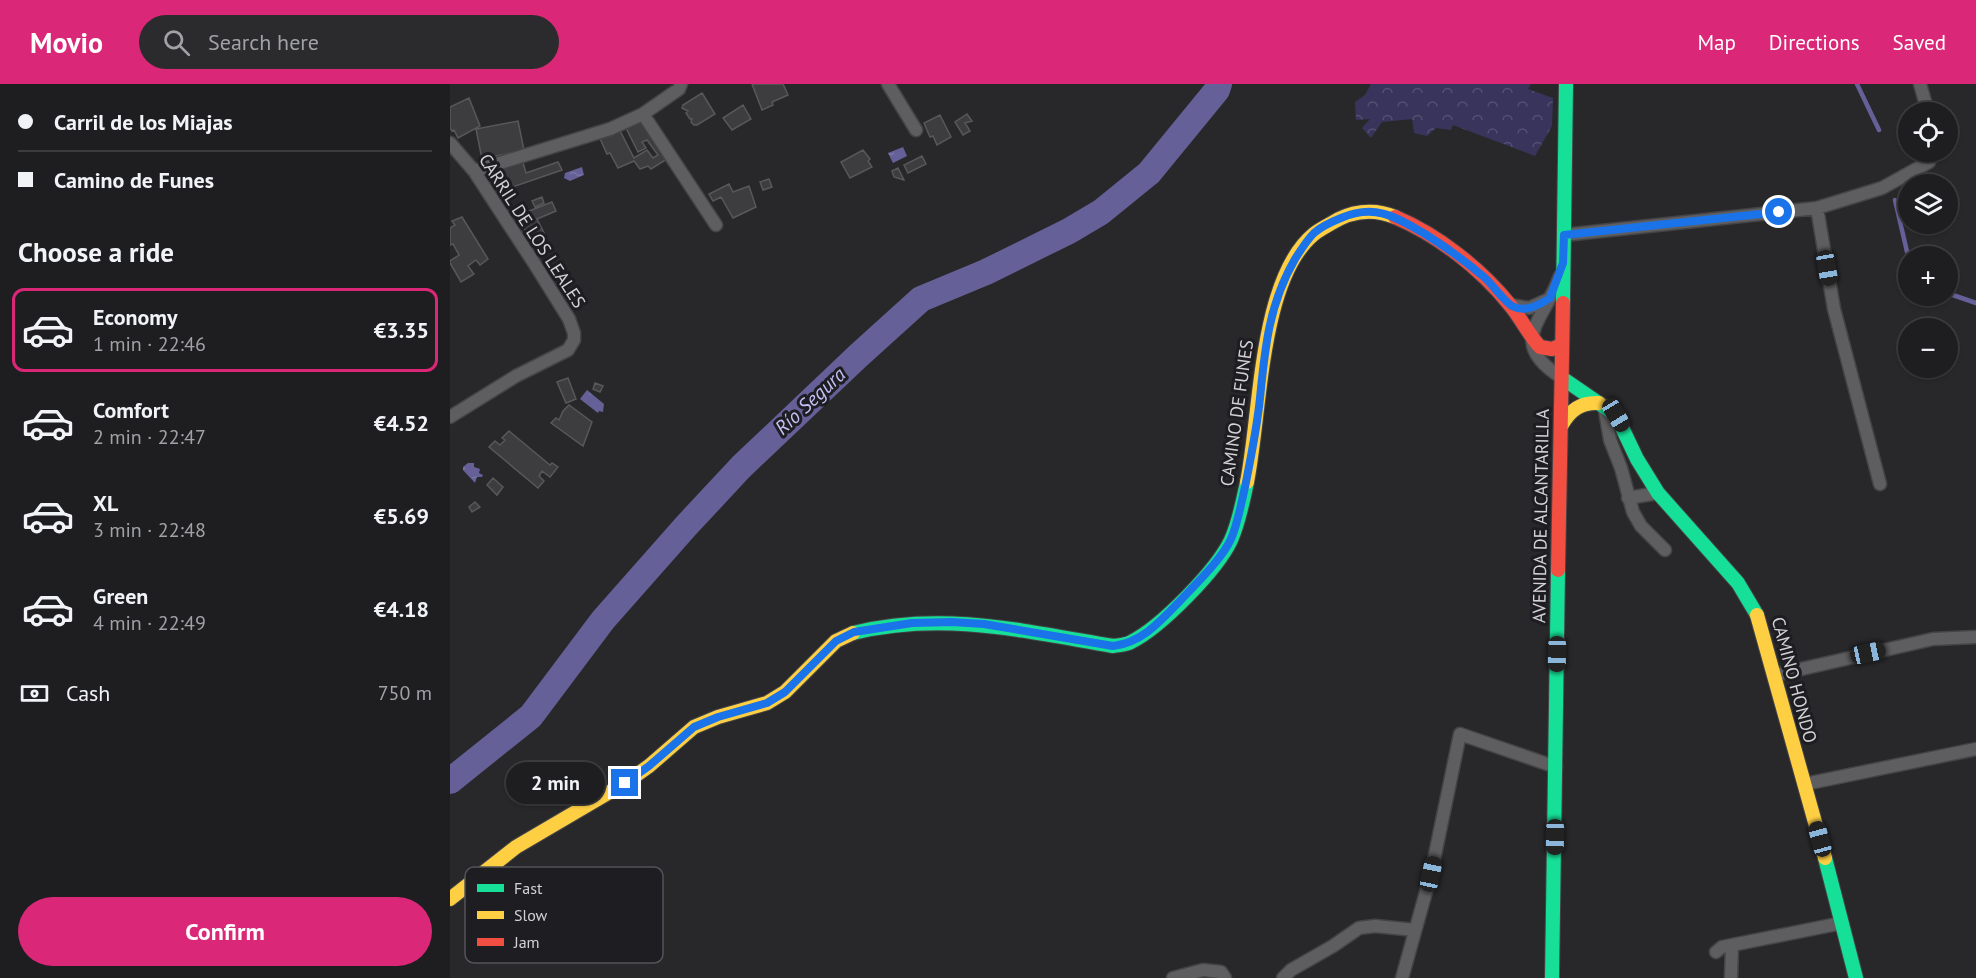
<!DOCTYPE html>
<html lang="en">
<head>
<meta charset="utf-8">
<style>
	:root { --surface:#1e1e20; --page:#2b2b2d; --text:#f1f3f6; --muted:#a1a2a5; --line:#3c3c3e; --accent:#db2777 }
	body { margin:0; font-family:"PT Sans",sans-serif; background:var(--page); color:var(--text); height:100vh; display:flex; flex-direction:column; font-size:22px; white-space:nowrap }
	* { box-sizing:border-box; margin:0 }
	p { font-size:20px; color:var(--muted) }
	.icon { flex:none; width:33px; height:33px; fill:none; stroke:currentColor; stroke-width:2; stroke-linecap:round; stroke-linejoin:round }
	.map { position:relative; flex:1; overflow:hidden }
	.side { display:flex; flex-direction:column; background:var(--surface); width:450px }
	.side>* { flex:none }
	.hud { display:grid; align-content:center; height:132px; padding:0 18px; background:var(--surface) }
	.fabs { position:absolute; left:1448px; top:18px; display:grid; gap:12px }
	.fabs a { display:grid; place-items:center; width:60px; height:60px; border-radius:50%; background:var(--surface); box-shadow:0 2px 4px #0004,0 0 0 2px var(--line); font-size:30px }
	.end { position:absolute; width:27px; height:27px; margin:-14px; border:8px solid #1a73e8; background:#fff; box-shadow:0 0 0 3px #fff }
	.from { border-radius:50% }
	.bubble { position:absolute; height:42px; border-radius:21px; background:var(--surface); box-shadow:0 2px 4px #0004,0 0 0 2px var(--line); font-size:20px; font-weight:700; line-height:42px; text-align:center }
	.car { position:absolute; width:18px; height:36px; margin:-18px -9px; border-radius:8px; box-shadow:0 0 4px 2px #0007; background:linear-gradient(#222 24%,#8ab4d8 0 40%,#222 0 76%,#8ab4d8 0 86%,#222 0) }
	.hud b { display:flex; align-items:center; gap:21px; height:57px; font-size:22px }
	.hud b+b { border-top:2px solid var(--line) }
	.hud i { width:15px; height:15px; background:var(--text) }
	ul { padding:0; list-style:none }
	li { display:flex; align-items:center; gap:18px; height:84px; margin:0 12px 9px; padding:0 6px; border:3px solid transparent; border-radius:12px }
	li div { flex:1 }
	li b { display:block; font-size:22px }
	li em { font-style:normal; font-weight:700 }
	li.on { border-color:var(--accent) }
	li>.icon { width:54px; height:54px; stroke-width:1.5 }
	h2 { padding:0 18px; font-size:27px; line-height:72px }
	.pay { display:flex; align-items:center; gap:15px; height:66px; padding:0 18px; font-size:22px }
	.pay p { margin-inline-start:auto }
	.cta { display:flex; gap:12px; margin-top:auto; padding:12px 18px }
	.cta a { flex:1; height:69px; border-radius:36px; background:var(--accent); color:#fff; font-size:24px; font-weight:700; line-height:69px; text-align:center }
	header { display:flex; align-items:center; gap:36px; box-sizing:border-box; height:84px; padding:0 30px; background:var(--accent); color:#fff }
	header strong { font-size:28px }
	nav { display:flex; gap:33px; margin-inline-start:auto; font-size:21px }
	.search { width:420px; height:54px; background:var(--page); display:flex; align-items:center; gap:15px; box-sizing:border-box; padding:0 21px; border-radius:33px; color:var(--muted); font-size:22px }
	main { display:flex; flex:1; min-height:0 }
	.map>svg:first-child { display:block }
	.forest { fill:url(#forest-crowns) }
	.water { fill:url(#water-ripples) }
	.lines { fill:none; stroke-linecap:round; stroke-linejoin:round }
	.stream { stroke:#656098; stroke-width:4.5 }
	.river { stroke:#656098; stroke-width:26 }
	.building { fill:#3d3d3f; stroke:#58585a; stroke-width:1.5 }
	.street-casing { stroke:#444446; stroke-width:15 }
	.fast-casing { stroke:#444446; stroke-width:16 }
	.slow-casing { stroke:#444446; stroke-width:16 }
	.jam-casing { stroke:#444446; stroke-width:16 }
	.street { stroke:#5e5e60; stroke-width:12 }
	.fast { stroke:#16e098; stroke-width:14 }
	.slow { stroke:#ffcf43; stroke-width:14 }
	.jam { stroke:#f24e42; stroke-width:14 }
	.route { stroke:#1a73e8; stroke-width:8 }
	.labels { text-anchor:middle; stroke-width:6; stroke-linejoin:round; paint-order:stroke }
	.street-label { font-size:18px; fill:#d3d3d6; stroke:#1d1d22 }
	.water-label { font-size:20px; font-style:italic; fill:#c2c0f5; stroke:#1d1d22 }
	.key { fill:#1d1d22; stroke:#545458; stroke-width:1.5 }
	.key-label { font-size:16px; fill:#d3d3d6 }
</style>
</head>
<body>
<header>
<strong>Movio</strong>
<div class="search"><svg class="icon" aria-label="search" viewBox="0 0 24 24"><circle cx="10" cy="10" r="6"/><path d="M15 15l6 6"/></svg>Search here</div>
<nav><a>Map</a><a>Directions</a><a>Saved</a></nav>
</header>
<main>
<section class="side">
<div class="hud">
<b><i class="from"></i>Carril de los Miajas</b>
<b><i></i>Camino de Funes</b>
</div>
<h2>Choose a ride</h2>
<ul>
<li class="on"><svg class="icon" aria-label="car" viewBox="0 0 24 24"><path d="M5 17H2v-5l4-1 3-4h7l3 4 3 1v5h-3M9 17h6M6 11h13"/><circle cx="7" cy="17" r="2"/><circle cx="17" cy="17" r="2"/></svg><div><b>Economy</b><p>1 min · 22:46</p></div><em>€3.35</em></li>
<li><svg class="icon" aria-label="car" viewBox="0 0 24 24"><path d="M5 17H2v-5l4-1 3-4h7l3 4 3 1v5h-3M9 17h6M6 11h13"/><circle cx="7" cy="17" r="2"/><circle cx="17" cy="17" r="2"/></svg><div><b>Comfort</b><p>2 min · 22:47</p></div><em>€4.52</em></li>
<li><svg class="icon" aria-label="car" viewBox="0 0 24 24"><path d="M5 17H2v-5l4-1 3-4h7l3 4 3 1v5h-3M9 17h6M6 11h13"/><circle cx="7" cy="17" r="2"/><circle cx="17" cy="17" r="2"/></svg><div><b>XL</b><p>3 min · 22:48</p></div><em>€5.69</em></li>
<li><svg class="icon" aria-label="car" viewBox="0 0 24 24"><path d="M5 17H2v-5l4-1 3-4h7l3 4 3 1v5h-3M9 17h6M6 11h13"/><circle cx="7" cy="17" r="2"/><circle cx="17" cy="17" r="2"/></svg><div><b>Green</b><p>4 min · 22:49</p></div><em>€4.18</em></li>
</ul>
<div class="pay"><svg class="icon" aria-label="cash" viewBox="0 0 24 24"><path d="M3 7h18v10H3z"/><circle cx="12" cy="12" r="2"/></svg>Cash<p>750 m</p></div>
<div class="cta"><a>Confirm</a></div>
</section>
<div class="map">
<svg width="1526" height="894" viewBox="0 0 1526 894">
	<defs>
		<pattern id="forest-crowns" width="20" height="18" patternUnits="userSpaceOnUse" patternTransform="scale(1.5)"><rect width="20" height="18" fill="#38345b"/><path d="M2 6a3 3 0 1 1 6 0M12 15a3 3 0 1 1 6 0" fill="none" stroke="#545072"/></pattern>
		<pattern id="water-ripples" width="26" height="14" patternUnits="userSpaceOnUse" patternTransform="scale(1.5)"><rect width="26" height="14" fill="#656098"/><path d="M2 4q2-2 4 0t4 0M15 11q2-2 4 0t4 0" fill="none" stroke="#7a76a6"/></pattern>
	</defs>
	<rect width="100%" height="100%" fill="#28282b"/>
	<!-- forest -->
	<path class="forest" d="M 921,0 L 1081,0 L 1078,5 L 1103,14 L 1102,42 L 1085,72 L 1003,41 L 1001,46 L 986,44 L 977,52 L 964,49 L 962,35 L 932,38 L 921,54 L 912,44 L 920,35 L 906,36 L 905,18 L 915,11 Z"/>
	<!-- water -->
	<path class="water" d="M 453,63 L 457,72 L 443,79 L 438,69 Z
		M 132,83 L 134,91 L 120,97 L 114,94 L 115,89 Z
		M 137,306 L 154,320 L 153,328 L 149,327 L 148,329 L 130,315 Z
		M 18,379 L 24,379 L 24,383 L 30,385 L 29,389 L 33,391 L 32,393 L 27,393 L 25,399 L 13,386 L 13,383 Z"/>
	<g class="lines">
		<!-- stream -->
		<path class="stream" d="M 1407,0 L 1429,46
			M 1445,116 L 1458,172
			M 1497,209 L 1526,219"/>
		<!-- river -->
		<path class="river" d="M 0,697 L 81,632 L 153,536 L 236,442 L 291,383 L 408,272 L 471,215 L 536,188 L 619,147 L 651,128 L 699,89 L 767,6 L 769,0"/>
	</g>
	<!-- building -->
	<path class="building" d="M 302,0 L 333,0 L 338,11 L 322,18 L 323,21 L 312,26 Z
		M 252,9 L 265,30 L 247,41 L 244,41 L 241,38 L 242,35 L 240,35 L 236,29 L 238,27 L 232,24 L 233,21 Z
		M 19,14 L 30,42 L 8,54 L 4,46 L 2,47 L 0,44 L 0,23 Z
		M 293,21 L 301,35 L 282,46 L 273,34 Z
		M 517,30 L 522,37 L 515,39 L 520,47 L 513,51 L 505,38 Z
		M 490,31 L 501,53 L 487,61 L 483,52 L 480,53 L 474,39 Z
		M 194,35 L 217,75 L 201,85 L 198,82 L 190,85 L 184,77 L 168,84 L 160,69 L 157,70 L 149,52 L 168,43 L 184,74 L 197,66 L 203,74 L 208,71 L 197,56 L 192,58 L 196,64 L 188,68 L 176,44 Z
		M 68,37 L 74,66 L 32,75 L 26,45 Z
		M 413,66 L 420,75 L 418,77 L 422,83 L 400,94 L 391,78 Z
		M 472,72 L 476,80 L 458,89 L 454,81 Z
		M 72,75 L 76,89 L 108,78 L 112,86 L 48,108 L 38,92 L 37,87 Z
		M 448,84 L 454,96 L 444,93 L 442,87 Z
		M 319,95 L 322,103 L 313,106 L 310,98 Z
		M 279,100 L 283,108 L 299,102 L 306,123 L 283,134 L 271,113 L 263,117 L 259,110 Z
		M 92,113 L 94,119 L 85,123 L 82,117 Z
		M 102,118 L 106,127 L 87,135 L 95,151 L 80,158 L 69,131 Z
		M 12,133 L 38,175 L 30,181 L 26,176 L 18,182 L 24,190 L 11,198 L 0,179 L 0,177 L 9,171 L 3,160 L 0,161 L 0,144 L 5,141 L 2,137 Z
		M 118,294 L 126,315 L 116,319 L 107,298 Z
		M 145,299 L 153,302 L 150,308 L 143,305 Z
		M 119,321 L 142,338 L 133,362 L 101,339 L 106,334 L 109,336 L 113,327 Z
		M 59,347 L 100,381 L 102,379 L 108,383 L 100,393 L 92,387 L 89,392 L 94,397 L 88,404 L 39,363 L 45,357 L 50,361 L 55,356 L 52,354 Z
		M 43,394 L 53,403 L 47,411 L 37,401 Z
		M 25,418 L 30,423 L 22,428 L 19,423 Z"/>
	<g class="lines">
		<!-- street casing -->
		<g class="street-casing">
			<path id="street" d="M 438,0 L 466,46
				M 1470,0 L 1478,28
				M 193,30 L 229,5 L 231,0
				M 0,59 L 24,87 L 84,179 L 119,235 L 124,249 L 124,256 L 118,266 L 66,292 L 0,333
				M 24,87 L 160,45 L 193,30 L 266,141
				M 1367,124 L 1384,225 L 1430,400
				M 1114,151 L 1367,124 L 1432,104 L 1479,78 L 1483,68
				M 1110,192 C 1095,236 1055,258 1112,294
				M 1061,221 L 1079,224 L 1099,215
				M 1154,321 L 1160,356 L 1171,384 L 1183,428 L 1191,442 L 1215,466
				M 1178,414 L 1208,409
				M 1325,591 L 1483,555 L 1526,553
				M 1355,700 L 1526,665
				M 1266,868 L 1272,863 L 1392,839
				M 723,894 L 753,886 L 771,888 L 775,894
				M 833,894 L 841,886 L 883,862 L 909,844 L 925,842 L 965,846
				M 952,894 L 981,790 L 1010,650 L 1106,683
				M 1281,894 L 1282,861"/>
		</g>
		<!-- fast casing -->
		<g class="fast-casing">
			<path id="fast" d="M 1113,219 L 1116,0
				M 1112,294 L 1166,331 L 1187,375 L 1208,409 L 1288,499 L 1307,531
				M 403,549 C 493,527 574,547 663,562 C 669,561 676,561 681,558 C 711,543 767,486 781,456 C 789,438 793,417 797,398
				M 1375,774 L 1406,894
				M 1102,894 L 1108,486"/>
		</g>
		<!-- slow casing -->
		<g class="slow-casing">
			<path id="slow" d="M 1111,342 C 1120,326 1131,318 1149,319
				M 797,398 C 811,330 809,195 864,150 C 869,146 875,143 880,140 C 900,127 923,124 945,133
				M 1307,531 L 1375,774
				M 0,815 L 66,763 L 175,699 L 199,682 L 244,643 L 268,633 L 317,619 L 335,608 L 386,557 L 403,549"/>
		</g>
		<!-- jam casing -->
		<g class="jam-casing">
			<path id="jam" d="M 945,133 C 988,151 1031,185 1060,221 C 1071,234 1078,250 1090,263 L 1102,265 L 1112,261
				M 1108,486 L 1113,219"/>
		</g>
		<!-- street -->
		<use href="#street" class="street"/>
		<!-- fast -->
		<use href="#fast" class="fast"/>
		<!-- slow -->
		<use href="#slow" class="slow"/>
		<!-- jam -->
		<use href="#jam" class="jam"/>
	</g>
	<g class="lines">
		<!-- route -->
		<path class="route" d="M 175,699 L 199,682 L 244,643 L 268,633 L 317,619 L 335,608 L 386,557 L 404,548 L 462,539 L 502,538 L 534,540 L 663,562 C 691,559 710,538 729,518 C 744,502 772,475 781,455 C 788,439 791,420 795,403 C 801,373 807,344 810,314 C 815,263 819,220 845,175 C 851,166 856,157 864,149 C 872,142 881,138 891,134 C 925,119 946,133 975,150 C 996,163 1015,177 1034,193 C 1042,200 1054,217 1062,222 C 1075,229 1089,221 1100,214 L 1113,179 L 1114,151 L 1329,128"/>
	</g>
	<g class="labels">
		<!-- street labels -->
		<g class="street-label">
			<text transform="translate(82 147) rotate(57)" y="6">CARRIL DE LOS LEALES</text>
			<text transform="translate(787 329) rotate(-82)" y="6">CAMINO DE FUNES</text>
			<text transform="translate(1091 432) rotate(-89)" y="6">AVENIDA DE ALCANTARILLA</text>
			<text transform="translate(1344 596) rotate(75)" y="6">CAMINO HONDO</text>
		</g>
		<!-- water labels -->
		<g class="water-label">
			<text transform="translate(360 317) rotate(-43)" y="7">Río Segura</text>
		</g>
	</g>
	<!-- legend -->
	<rect x="15" y="783" width="198" height="96" rx="9" class="key"/>
	<rect x="27" y="800" width="27" height="8" fill="#16e098"/>
	<rect x="27" y="827" width="27" height="8" fill="#ffcf43"/>
	<rect x="27" y="854" width="27" height="8" fill="#f24e42"/>
	<g class="key-label">
		<text x="64" y="810">Fast</text>
		<text x="64" y="837">Slow</text>
		<text x="64" y="864">Jam</text>
	</g>
</svg>
<div class="fabs">
<a><svg class="icon" aria-label="locate" viewBox="0 0 24 24"><circle cx="12" cy="12" r="6"/><path d="M12 2v4M12 18v4M2 12h4M18 12h4"/></svg></a>
<a><svg class="icon" aria-label="layers" viewBox="0 0 24 24"><path d="M12 4l9 5-9 5-9-5zM3 14l9 5 9-5"/></svg></a>
<a>+</a>
<a>−</a>
</div>
<i class="end from" style="left:1329px;top:128px"></i>
<i class="end" style="left:175px;top:699px"></i>
<div class="bubble" style="left:56px;top:678px;width:99px">2 min</div>
<i class="car" style="left:1377px;top:184px;rotate:170deg"></i>
<i class="car" style="left:1166px;top:331px;rotate:149deg"></i>
<i class="car" style="left:1418px;top:569px;rotate:78deg"></i>
<i class="car" style="left:1107px;top:570px;rotate:181deg"></i>
<i class="car" style="left:1105px;top:753px;rotate:181deg"></i>
<i class="car" style="left:1370px;top:755px;rotate:345deg"></i>
<i class="car" style="left:981px;top:790px;rotate:12deg"></i>
</div>
</main>
</body>
</html>
